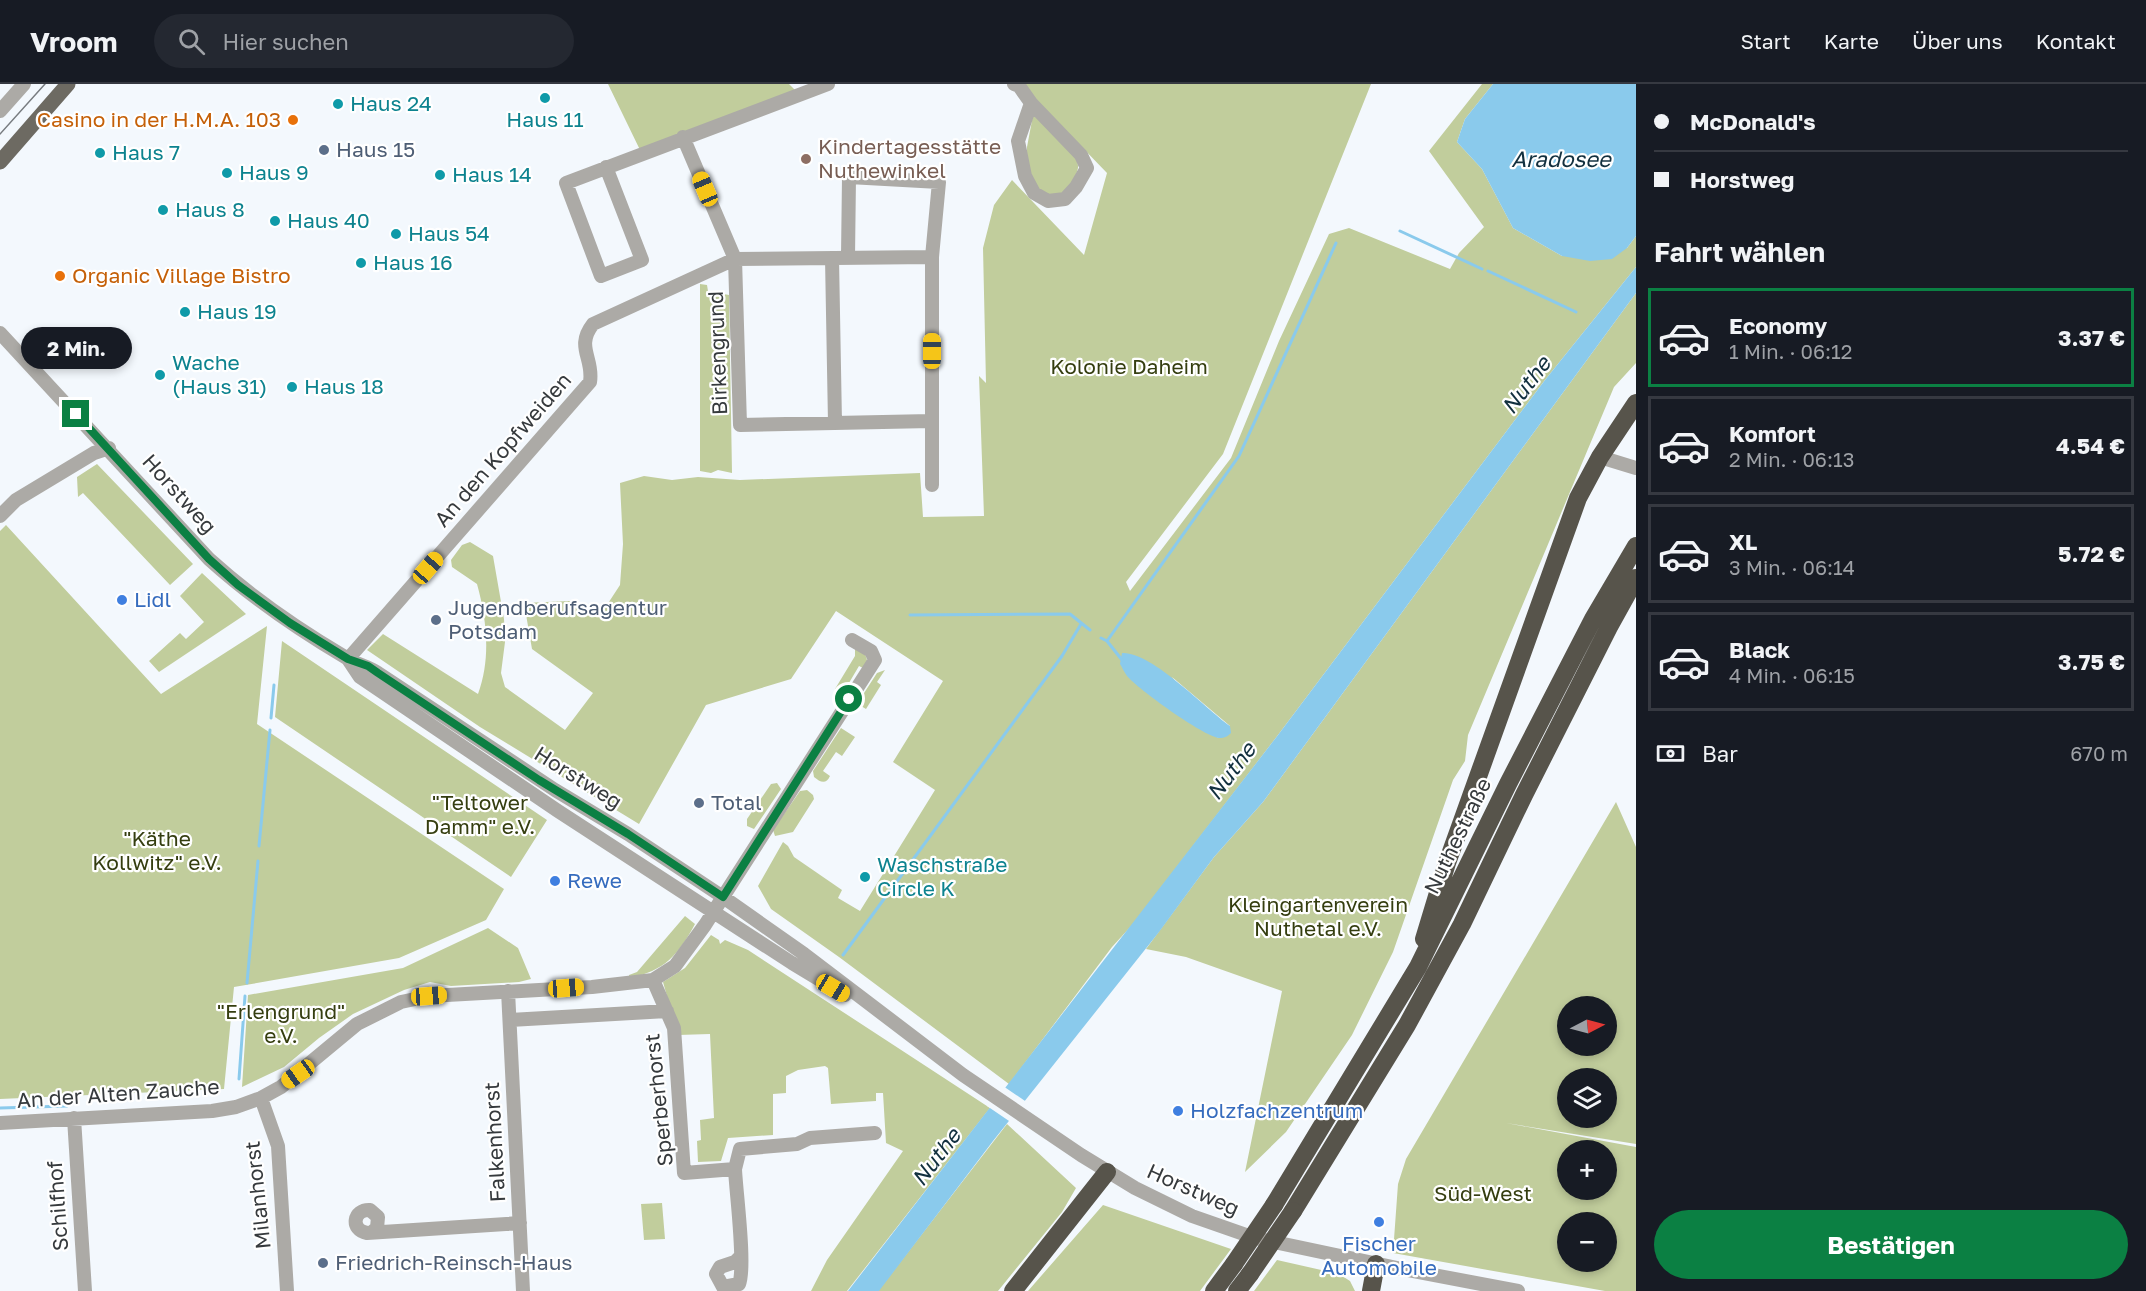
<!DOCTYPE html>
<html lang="de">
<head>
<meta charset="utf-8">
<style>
	:root { --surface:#171b24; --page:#242831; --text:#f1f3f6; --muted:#9ea1a6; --line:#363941; --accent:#0b8043 }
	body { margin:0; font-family:"Golos Text",sans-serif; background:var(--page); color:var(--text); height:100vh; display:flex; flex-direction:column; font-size:22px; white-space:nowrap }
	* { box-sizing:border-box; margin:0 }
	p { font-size:20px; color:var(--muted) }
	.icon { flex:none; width:33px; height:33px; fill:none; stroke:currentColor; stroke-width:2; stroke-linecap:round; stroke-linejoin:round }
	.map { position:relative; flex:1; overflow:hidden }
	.details { display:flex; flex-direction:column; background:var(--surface); width:510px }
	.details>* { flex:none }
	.banner { display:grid; align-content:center; height:132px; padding:0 18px; background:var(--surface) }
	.needle { width:39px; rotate:84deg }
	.controls { position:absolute; left:1557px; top:912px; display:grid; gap:12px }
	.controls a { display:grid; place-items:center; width:60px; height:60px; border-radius:50%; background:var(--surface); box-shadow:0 3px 9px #0003; font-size:30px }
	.end { position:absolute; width:27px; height:27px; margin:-14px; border:8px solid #0b8043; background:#fff; box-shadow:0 0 0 3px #fff }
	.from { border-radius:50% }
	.bubble { position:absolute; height:42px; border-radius:21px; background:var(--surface); box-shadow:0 3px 9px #0003; font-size:20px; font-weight:700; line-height:42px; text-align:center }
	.car { position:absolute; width:18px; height:36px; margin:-18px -9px; border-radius:8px; box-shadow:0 0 4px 2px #0007; background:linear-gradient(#f5c518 24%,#345 0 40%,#f5c518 0 76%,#345 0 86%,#f5c518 0) }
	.banner b { display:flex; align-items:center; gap:21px; height:57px; font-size:22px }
	.banner b+b { border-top:2px solid var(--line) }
	.banner i { width:15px; height:15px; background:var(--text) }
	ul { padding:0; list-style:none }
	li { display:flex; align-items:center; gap:18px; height:99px; margin:0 12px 9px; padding:0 6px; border:3px solid var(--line); border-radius:0px }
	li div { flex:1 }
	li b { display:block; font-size:22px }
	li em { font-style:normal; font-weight:700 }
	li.on { border-color:var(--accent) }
	li>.icon { width:54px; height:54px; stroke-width:1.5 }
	h2 { padding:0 18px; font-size:27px; line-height:72px }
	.pay { display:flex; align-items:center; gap:15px; height:66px; padding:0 18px; font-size:22px }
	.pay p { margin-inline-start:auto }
	.primary-button { display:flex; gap:12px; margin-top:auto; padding:12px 18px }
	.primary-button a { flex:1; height:69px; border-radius:36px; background:var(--accent); color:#fff; font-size:24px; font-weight:700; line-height:69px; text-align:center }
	header { display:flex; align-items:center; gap:36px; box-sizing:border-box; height:84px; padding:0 30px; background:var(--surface); border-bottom:2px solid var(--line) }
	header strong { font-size:28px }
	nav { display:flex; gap:33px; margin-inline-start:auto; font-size:21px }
	.search { width:420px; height:54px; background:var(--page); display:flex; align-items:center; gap:15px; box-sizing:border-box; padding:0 21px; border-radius:33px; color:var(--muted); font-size:22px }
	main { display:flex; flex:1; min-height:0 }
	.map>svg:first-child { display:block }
	.green { fill:#c1cd9c; fill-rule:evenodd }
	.water { fill:#8acaec }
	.pier { fill:#f3f8fd }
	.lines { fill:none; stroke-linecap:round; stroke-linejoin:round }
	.stream { stroke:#8acaec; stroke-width:3 }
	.minor { stroke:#acaaa6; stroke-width:14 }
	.major { stroke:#6d6a62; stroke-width:15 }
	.highway { stroke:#57544b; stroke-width:18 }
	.tram { stroke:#787c80; stroke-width:1.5 }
	.highway-bridge { stroke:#57544b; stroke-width:18 }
	.route { stroke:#0b8043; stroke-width:8 }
	.culture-dot { fill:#0f9aa8; stroke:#fff; stroke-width:2 }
	.food-dot { fill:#e8710a; stroke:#fff; stroke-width:2 }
	.service-dot { fill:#5c6f8a; stroke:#fff; stroke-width:2 }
	.education-dot { fill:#8d6e63; stroke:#fff; stroke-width:2 }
	.shop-dot { fill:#3f7fe0; stroke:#fff; stroke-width:2 }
	.labels { text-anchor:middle; stroke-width:4.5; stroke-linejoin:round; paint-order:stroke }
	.culture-label { font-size:21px; fill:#0d838f; stroke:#fff; text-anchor:start }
	.food-label { font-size:21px; fill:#c56008; stroke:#fff; text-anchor:end }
	.education-label { font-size:21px; fill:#785e54; stroke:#fff; text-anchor:start }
	.service-label { font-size:21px; fill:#4e5e75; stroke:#fff; text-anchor:start }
	.street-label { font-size:21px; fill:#363a3d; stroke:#fff }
	.park-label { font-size:21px; fill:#353e10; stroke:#fff }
	.shop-label { font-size:21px; fill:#366cbe; stroke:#fff; text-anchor:start }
	.water-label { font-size:22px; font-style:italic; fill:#12303f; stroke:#fff }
</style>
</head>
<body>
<header>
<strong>Vroom</strong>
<div class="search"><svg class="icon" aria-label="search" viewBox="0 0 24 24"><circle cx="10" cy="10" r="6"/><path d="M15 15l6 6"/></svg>Hier suchen</div>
<nav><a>Start</a><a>Karte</a><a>Über uns</a><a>Kontakt</a></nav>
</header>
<main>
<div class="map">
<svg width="1636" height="1207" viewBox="0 0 1636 1207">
	<rect width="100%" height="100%" fill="#f3f8fd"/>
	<!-- green -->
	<path class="green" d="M 608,0 L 789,0 L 797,8 L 641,68 Z
		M 1021,0 L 1371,0 L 1223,370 L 1126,498 L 1130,507 L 1231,374 L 1279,257 L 1329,150 L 1349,144 L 1450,185 L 1459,169 L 1484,143 L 1429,67 L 1482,0 L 1493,0 L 1465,35 L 1457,58 L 1482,85 L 1513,144 L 1562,172 L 1627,164 L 1636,152 L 1636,183 L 1545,296 L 1278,651 L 1133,840 L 1112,863 L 1009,1000 L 839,873 L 771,825 L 758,802 L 783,758 L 788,762 L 794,773 L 842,806 L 838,814 L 860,827 L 935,706 L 893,678 L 943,597 L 836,527 L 791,595 L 706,621 L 639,740 L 480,643 L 367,566 L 383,550 L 478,610 C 491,575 487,536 477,500 L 452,483 L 451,476 L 462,461 L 470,458 L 493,472 L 504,535 L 505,558 L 501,589 L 505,603 L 565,646 L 593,609 L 532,565 L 524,519 L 569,517 L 603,527 L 620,501 L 623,460 L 620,399 L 644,392 L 672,396 L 698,393 L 740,396 L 920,389 L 923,433 L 984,432 L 979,292 L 986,299 L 983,164 L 994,121 L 1012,96 L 1084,171 L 1107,89 ZM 1172,593 L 1230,642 L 1218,654 Z
		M 1033,31 C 1046,41 1080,66 1078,84 C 1076,94 1071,101 1065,109 L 1049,111 L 1038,105 L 1027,87 L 1027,63 Z
		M 700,200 L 707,201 L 708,207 L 729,211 L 732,389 L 718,386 L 711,389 L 700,387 Z
		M 1636,209 L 1636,279 L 1614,303 L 1468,651 L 1465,677 L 1453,696 L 1393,868 L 1352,951 L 1286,1048 L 1245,1088 L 1282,907 L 1186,873 L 1146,865 L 1214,773 L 1263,718 Z
		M 97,380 L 193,480 L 170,501 L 83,409 L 78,413 L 77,393 Z
		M 6,441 L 161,610 L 267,542 L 257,640 L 504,805 L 486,836 L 399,874 L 234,903 L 224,1005 L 0,1015 L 0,447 Z
		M 202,489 L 246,530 L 159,588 L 149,577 L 180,549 L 186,555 L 204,538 L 180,512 Z
		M 282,557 L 547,736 L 511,793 L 275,633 Z
		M 855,561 C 865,568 869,574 867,586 L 859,582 L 843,609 L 835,605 L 855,572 Z
		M 885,586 L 877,598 L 881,601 L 866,625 L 861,622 L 859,625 L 855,623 L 877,589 Z
		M 841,644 L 855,653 L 842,672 L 836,668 L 823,687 L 830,692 C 826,701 820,698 814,693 L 813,687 Z
		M 777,699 L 781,705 L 754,745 L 747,742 L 747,735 L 771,700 Z
		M 807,706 L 813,711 L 814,715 L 793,748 L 775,752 L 773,746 L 800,707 Z
		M 1616,718 L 1636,763 L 1636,1060 L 1506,1039 L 1636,1063 L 1636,1207 L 1605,1207 L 1393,1169 L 1398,1100 L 1406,1075 ZM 1606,922 L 1606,962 L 1568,962 L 1568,922 ZM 1606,994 L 1606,1034 L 1568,1034 L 1568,994 ZM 1568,1066 L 1606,1066 L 1606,1106 L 1568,1106 ZM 1568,1138 L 1606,1138 L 1606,1178 L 1568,1178 Z
		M 685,832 L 695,840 C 678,871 665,887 629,894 L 629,891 L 637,888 Z
		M 488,844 L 518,864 L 531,895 L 519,898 L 451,902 L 430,898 L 404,906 L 353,930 L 319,954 L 284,983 L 242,1003 L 248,911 L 403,884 Z
		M 711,851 L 719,856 L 720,860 L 725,856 L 748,866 L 990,1024 L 847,1207 L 811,1207 L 827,1176 L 903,1067 L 886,1059 L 883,1009 L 876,1009 L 876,1017 L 831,1020 L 828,984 L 825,982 L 798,986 L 786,992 L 786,1009 L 773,1010 L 773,1051 L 728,1054 L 721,1077 L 698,1078 L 697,1057 L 701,1056 L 700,1036 L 714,1034 L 710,950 L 678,951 L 663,898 L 685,884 Z
		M 1007,1040 L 1076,1104 L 1062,1128 L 998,1207 L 878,1207 Z
		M 662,1119 L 665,1155 L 644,1156 L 641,1120 Z
		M 1103,1121 L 1231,1165 L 1200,1207 L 1028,1207 Z
		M 1277,1176 L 1339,1190 L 1350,1197 L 1355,1207 L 1254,1207 Z"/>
	<!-- water -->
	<path class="water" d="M 1493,0 L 1636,0 L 1636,152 L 1627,164 L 1612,175 L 1590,177 L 1562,172 L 1513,144 L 1482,85 L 1457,58 L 1465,35 Z
		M 1636,183 L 1636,209 L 1263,718 L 1214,773 L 1159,848 L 993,1057 L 879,1207 L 848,1207 L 1278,651 L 1545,296 Z
		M 1122,569 C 1151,567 1205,624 1230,642 L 1231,649 C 1228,652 1225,654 1219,654 C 1203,652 1138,605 1127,592 C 1124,588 1122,583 1120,580 Z"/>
	<!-- pier -->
	<path class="pier" d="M 1003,1002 L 1028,1019 L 1012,1039 L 987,1022 Z"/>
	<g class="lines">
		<!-- stream -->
		<path class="stream" d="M 1400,147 L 1482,185
			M 1488,187 L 1576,228
			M 910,531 L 1070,530 L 1090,546
			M 1101,554 L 1107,557 L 1122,576
			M 1107,557 L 1239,372 L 1336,159
			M 271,634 L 274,601
			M 259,762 L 270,646
			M 843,871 L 1062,572 L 1081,540
			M 247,899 L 258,777
			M 239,995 L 245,912
			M 0,1024 L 67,1022"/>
		<!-- minor -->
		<path class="minor" d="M 1014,0 L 1019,2 L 1031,19 L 1018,57 L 1025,92 L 1034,109 L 1048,117 L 1065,115 L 1076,103 L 1087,84 L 1081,71 L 1031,19
			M 0,27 L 24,0
			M 683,53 L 735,175 L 740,341 L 931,337
			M 606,83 L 642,176 L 601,192 L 566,99 L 828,0
			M 848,173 L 849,93 L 939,98 L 932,173 L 932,401
			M 832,174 L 835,339
			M 0,249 L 209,475 C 251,513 296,544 345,573 C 355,580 368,582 378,589 L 555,706 L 628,750 L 723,813 L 804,870 L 963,991 L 1081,1071 L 1135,1104 L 1192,1132 L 1255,1154 L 1402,1185 L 1518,1207
			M 1600,373 L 1636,384
			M 0,432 L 16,416 L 94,369 L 109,364
			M 348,575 L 590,298 C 594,274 575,263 593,240 L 735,175 L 932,173
			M 348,575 L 360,593 L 558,727 L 792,879 L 845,911
			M 653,896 L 674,944 L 684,1089 L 735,1085 L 740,1065 L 797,1060 L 810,1054 L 875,1049
			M 508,907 L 523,1207
			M 510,936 L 667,927
			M 261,1014 L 278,1062 L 287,1207
			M 74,1034 L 85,1207
			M 0,1039 L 212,1027 L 236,1023 L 261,1014 L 281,1003 L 357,940 L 401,918 L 429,912 L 592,903 L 653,896 L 675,882 L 705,841 L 875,576 L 871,567 L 852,556
			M 735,1085 C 736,1108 746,1183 739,1200 L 723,1203 L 716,1190 L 720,1183 L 735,1178 L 741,1172
			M 372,1148 L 377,1144 L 378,1133 L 370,1126 C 353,1125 350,1146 367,1149 L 520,1139"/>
		<!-- major -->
		<path class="major" d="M 0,78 L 68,0"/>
		<!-- highway -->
		<path class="highway" d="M 1424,855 L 1447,779 L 1578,414 L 1600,373 L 1636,319
			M 1274,1121 L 1418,883 L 1508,700 L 1593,535 L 1636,462
			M 1293,1127 L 1407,941 L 1462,840 L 1524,711 L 1609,543 L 1636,494
			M 1013,1207 L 1107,1088
			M 1214,1207 L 1234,1180
			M 1237,1207 L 1250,1190
			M 1371,1207 L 1376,1180"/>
		<!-- tram -->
		<path class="tram" d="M 0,50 L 45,0"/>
		<!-- highway-bridge -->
		<path class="highway-bridge" d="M 1234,1180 L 1274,1121
			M 1250,1190 L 1293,1127"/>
	</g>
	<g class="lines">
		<!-- route -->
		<path class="route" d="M 76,330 L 209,475 L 238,501 L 290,539 L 348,575 L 368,582 L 378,589 L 539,696 L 628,750 L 723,813 L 849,615"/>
	</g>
	<!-- markers -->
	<g class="culture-dot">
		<circle cx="545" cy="14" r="6"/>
		<circle cx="338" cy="20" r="6"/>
		<circle cx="100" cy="69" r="6"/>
		<circle cx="227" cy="89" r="6"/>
		<circle cx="440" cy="91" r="6"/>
		<circle cx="163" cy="126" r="6"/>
		<circle cx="275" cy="137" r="6"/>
		<circle cx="396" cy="150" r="6"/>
		<circle cx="361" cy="179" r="6"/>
		<circle cx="185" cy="228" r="6"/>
		<circle cx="160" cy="291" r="6"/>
		<circle cx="292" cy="303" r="6"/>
		<circle cx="865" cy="793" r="6"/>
	</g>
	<g class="food-dot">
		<circle cx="293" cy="36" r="6"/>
		<circle cx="60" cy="192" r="6"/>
	</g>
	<g class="service-dot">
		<circle cx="324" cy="66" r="6"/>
		<circle cx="436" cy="536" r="6"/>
		<circle cx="699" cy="719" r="6"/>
		<circle cx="323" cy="1179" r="6"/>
	</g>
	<circle class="education-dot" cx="806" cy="75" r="6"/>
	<g class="shop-dot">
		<circle cx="122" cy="516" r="6"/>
		<circle cx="555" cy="797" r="6"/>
		<circle cx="1178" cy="1027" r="6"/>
		<circle cx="1379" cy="1138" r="6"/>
	</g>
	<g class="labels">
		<!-- culture labels -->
		<g class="culture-label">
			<text x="350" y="27">Haus 24</text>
			<text x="545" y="43" text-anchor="middle">Haus 11</text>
			<text x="112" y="76">Haus 7</text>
			<text x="239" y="96">Haus 9</text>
			<text x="452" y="98">Haus 14</text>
			<text x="175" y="133">Haus 8</text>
			<text x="287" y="144">Haus 40</text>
			<text x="408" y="157">Haus 54</text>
			<text x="373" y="186">Haus 16</text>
			<text x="197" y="235">Haus 19</text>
			<text x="172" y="286">Wache<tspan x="172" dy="24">(Haus 31)</tspan></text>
			<text x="304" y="310">Haus 18</text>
			<text x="877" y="788">Waschstraße<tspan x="877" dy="24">Circle K</tspan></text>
		</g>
		<!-- food labels -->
		<g class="food-label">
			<text x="281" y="43">Casino in der H.M.A. 103</text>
			<text x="72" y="199" text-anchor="start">Organic Village Bistro</text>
		</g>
		<!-- education labels -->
		<g class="education-label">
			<text x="818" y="70">Kindertagesstätte<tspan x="818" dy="24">Nuthewinkel</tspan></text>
		</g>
		<!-- service labels -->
		<g class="service-label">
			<text x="336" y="73">Haus 15</text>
			<text x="448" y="531">Jugendberufsagentur<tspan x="448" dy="24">Potsdam</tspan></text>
			<text x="711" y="726">Total</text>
			<text x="335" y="1186">Friedrich-Reinsch-Haus</text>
		</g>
		<!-- street labels -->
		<g class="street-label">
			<text transform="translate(718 269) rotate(-92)" y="7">Birkengrund</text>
			<text transform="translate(503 366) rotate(-49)" y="7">An den Kopfweiden</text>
			<text transform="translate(179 410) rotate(48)" y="7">Horstweg</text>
			<text transform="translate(578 694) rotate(32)" y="7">Horstweg</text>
			<text transform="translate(1458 752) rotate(-64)" y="7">Nuthestraße</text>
			<text transform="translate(118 1010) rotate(-4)" y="7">An der Alten Zauche</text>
			<text transform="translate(659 1016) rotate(-96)" y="7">Sperberhorst</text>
			<text transform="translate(495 1058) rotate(-93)" y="7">Falkenhorst</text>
			<text transform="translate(1193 1106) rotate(24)" y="7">Horstweg</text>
			<text transform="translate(258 1111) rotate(-96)" y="7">Milanhorst</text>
			<text transform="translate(58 1122) rotate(-94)" y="7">Schilfhof</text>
		</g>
		<!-- park labels -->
		<g class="park-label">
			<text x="1129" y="290">Kolonie Daheim</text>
			<text x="480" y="726">"Teltower<tspan x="480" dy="24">Damm" e.V.</tspan></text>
			<text x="157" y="762">"Käthe<tspan x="157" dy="24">Kollwitz" e.V.</tspan></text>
			<text x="1318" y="828">Kleingartenverein<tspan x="1318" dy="24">Nuthetal e.V.</tspan></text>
			<text x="281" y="935">"Erlengrund"<tspan x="281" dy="24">e.V.</tspan></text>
			<text x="1483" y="1117">Süd-West</text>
		</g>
		<!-- shop labels -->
		<g class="shop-label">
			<text x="134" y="523">Lidl</text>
			<text x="567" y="804">Rewe</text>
			<text x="1190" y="1034">Holzfachzentrum</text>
			<text x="1379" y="1167" text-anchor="middle">Fischer<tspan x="1379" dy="24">Automobile</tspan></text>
		</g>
		<!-- water labels -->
		<g class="water-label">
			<text x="1561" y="83">Aradosee</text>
			<text transform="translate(1526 301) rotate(-53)" y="8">Nuthe</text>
			<text transform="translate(1231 687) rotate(-53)" y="8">Nuthe</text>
			<text transform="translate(936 1073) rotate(-53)" y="8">Nuthe</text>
		</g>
	</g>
</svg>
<div class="controls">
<a><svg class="needle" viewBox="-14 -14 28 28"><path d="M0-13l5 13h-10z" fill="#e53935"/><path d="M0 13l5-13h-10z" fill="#9ea1a6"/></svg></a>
<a><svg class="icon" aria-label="layers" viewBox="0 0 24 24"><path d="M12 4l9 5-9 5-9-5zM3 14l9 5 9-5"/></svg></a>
<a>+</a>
<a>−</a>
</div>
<i class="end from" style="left:849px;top:615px"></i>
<i class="end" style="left:76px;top:330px"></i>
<div class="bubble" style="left:21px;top:243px;width:111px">2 Min.</div>
<i class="car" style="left:705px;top:105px;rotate:337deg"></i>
<i class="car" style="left:932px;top:267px;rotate:0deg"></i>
<i class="car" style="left:428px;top:484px;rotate:41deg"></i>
<i class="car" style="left:566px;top:904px;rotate:86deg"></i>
<i class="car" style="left:833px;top:904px;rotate:121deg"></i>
<i class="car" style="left:429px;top:912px;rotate:86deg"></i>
<i class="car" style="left:298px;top:990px;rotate:235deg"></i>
</div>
<section class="details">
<div class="banner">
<b><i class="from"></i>McDonald's</b>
<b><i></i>Horstweg</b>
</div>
<h2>Fahrt wählen</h2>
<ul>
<li class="on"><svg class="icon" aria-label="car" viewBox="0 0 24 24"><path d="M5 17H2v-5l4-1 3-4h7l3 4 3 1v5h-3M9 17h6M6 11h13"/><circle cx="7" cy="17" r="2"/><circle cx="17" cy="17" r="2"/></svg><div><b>Economy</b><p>1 Min. · 06:12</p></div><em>3.37 €</em></li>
<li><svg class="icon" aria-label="car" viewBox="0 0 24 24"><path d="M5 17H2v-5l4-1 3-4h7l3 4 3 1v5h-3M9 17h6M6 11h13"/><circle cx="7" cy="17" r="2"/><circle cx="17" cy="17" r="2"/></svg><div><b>Komfort</b><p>2 Min. · 06:13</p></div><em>4.54 €</em></li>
<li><svg class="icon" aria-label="car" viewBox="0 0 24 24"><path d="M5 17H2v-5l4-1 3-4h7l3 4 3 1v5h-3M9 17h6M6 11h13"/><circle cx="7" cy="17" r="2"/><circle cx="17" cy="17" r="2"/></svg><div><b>XL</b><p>3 Min. · 06:14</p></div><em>5.72 €</em></li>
<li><svg class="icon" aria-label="car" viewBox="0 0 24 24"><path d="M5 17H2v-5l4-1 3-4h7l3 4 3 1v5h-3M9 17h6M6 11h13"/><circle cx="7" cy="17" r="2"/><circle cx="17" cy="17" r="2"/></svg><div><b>Black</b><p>4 Min. · 06:15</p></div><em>3.75 €</em></li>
</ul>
<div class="pay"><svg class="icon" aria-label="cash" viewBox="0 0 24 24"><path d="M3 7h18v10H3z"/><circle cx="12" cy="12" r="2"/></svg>Bar<p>670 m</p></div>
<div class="primary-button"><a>Bestätigen</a></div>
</section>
</main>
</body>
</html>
